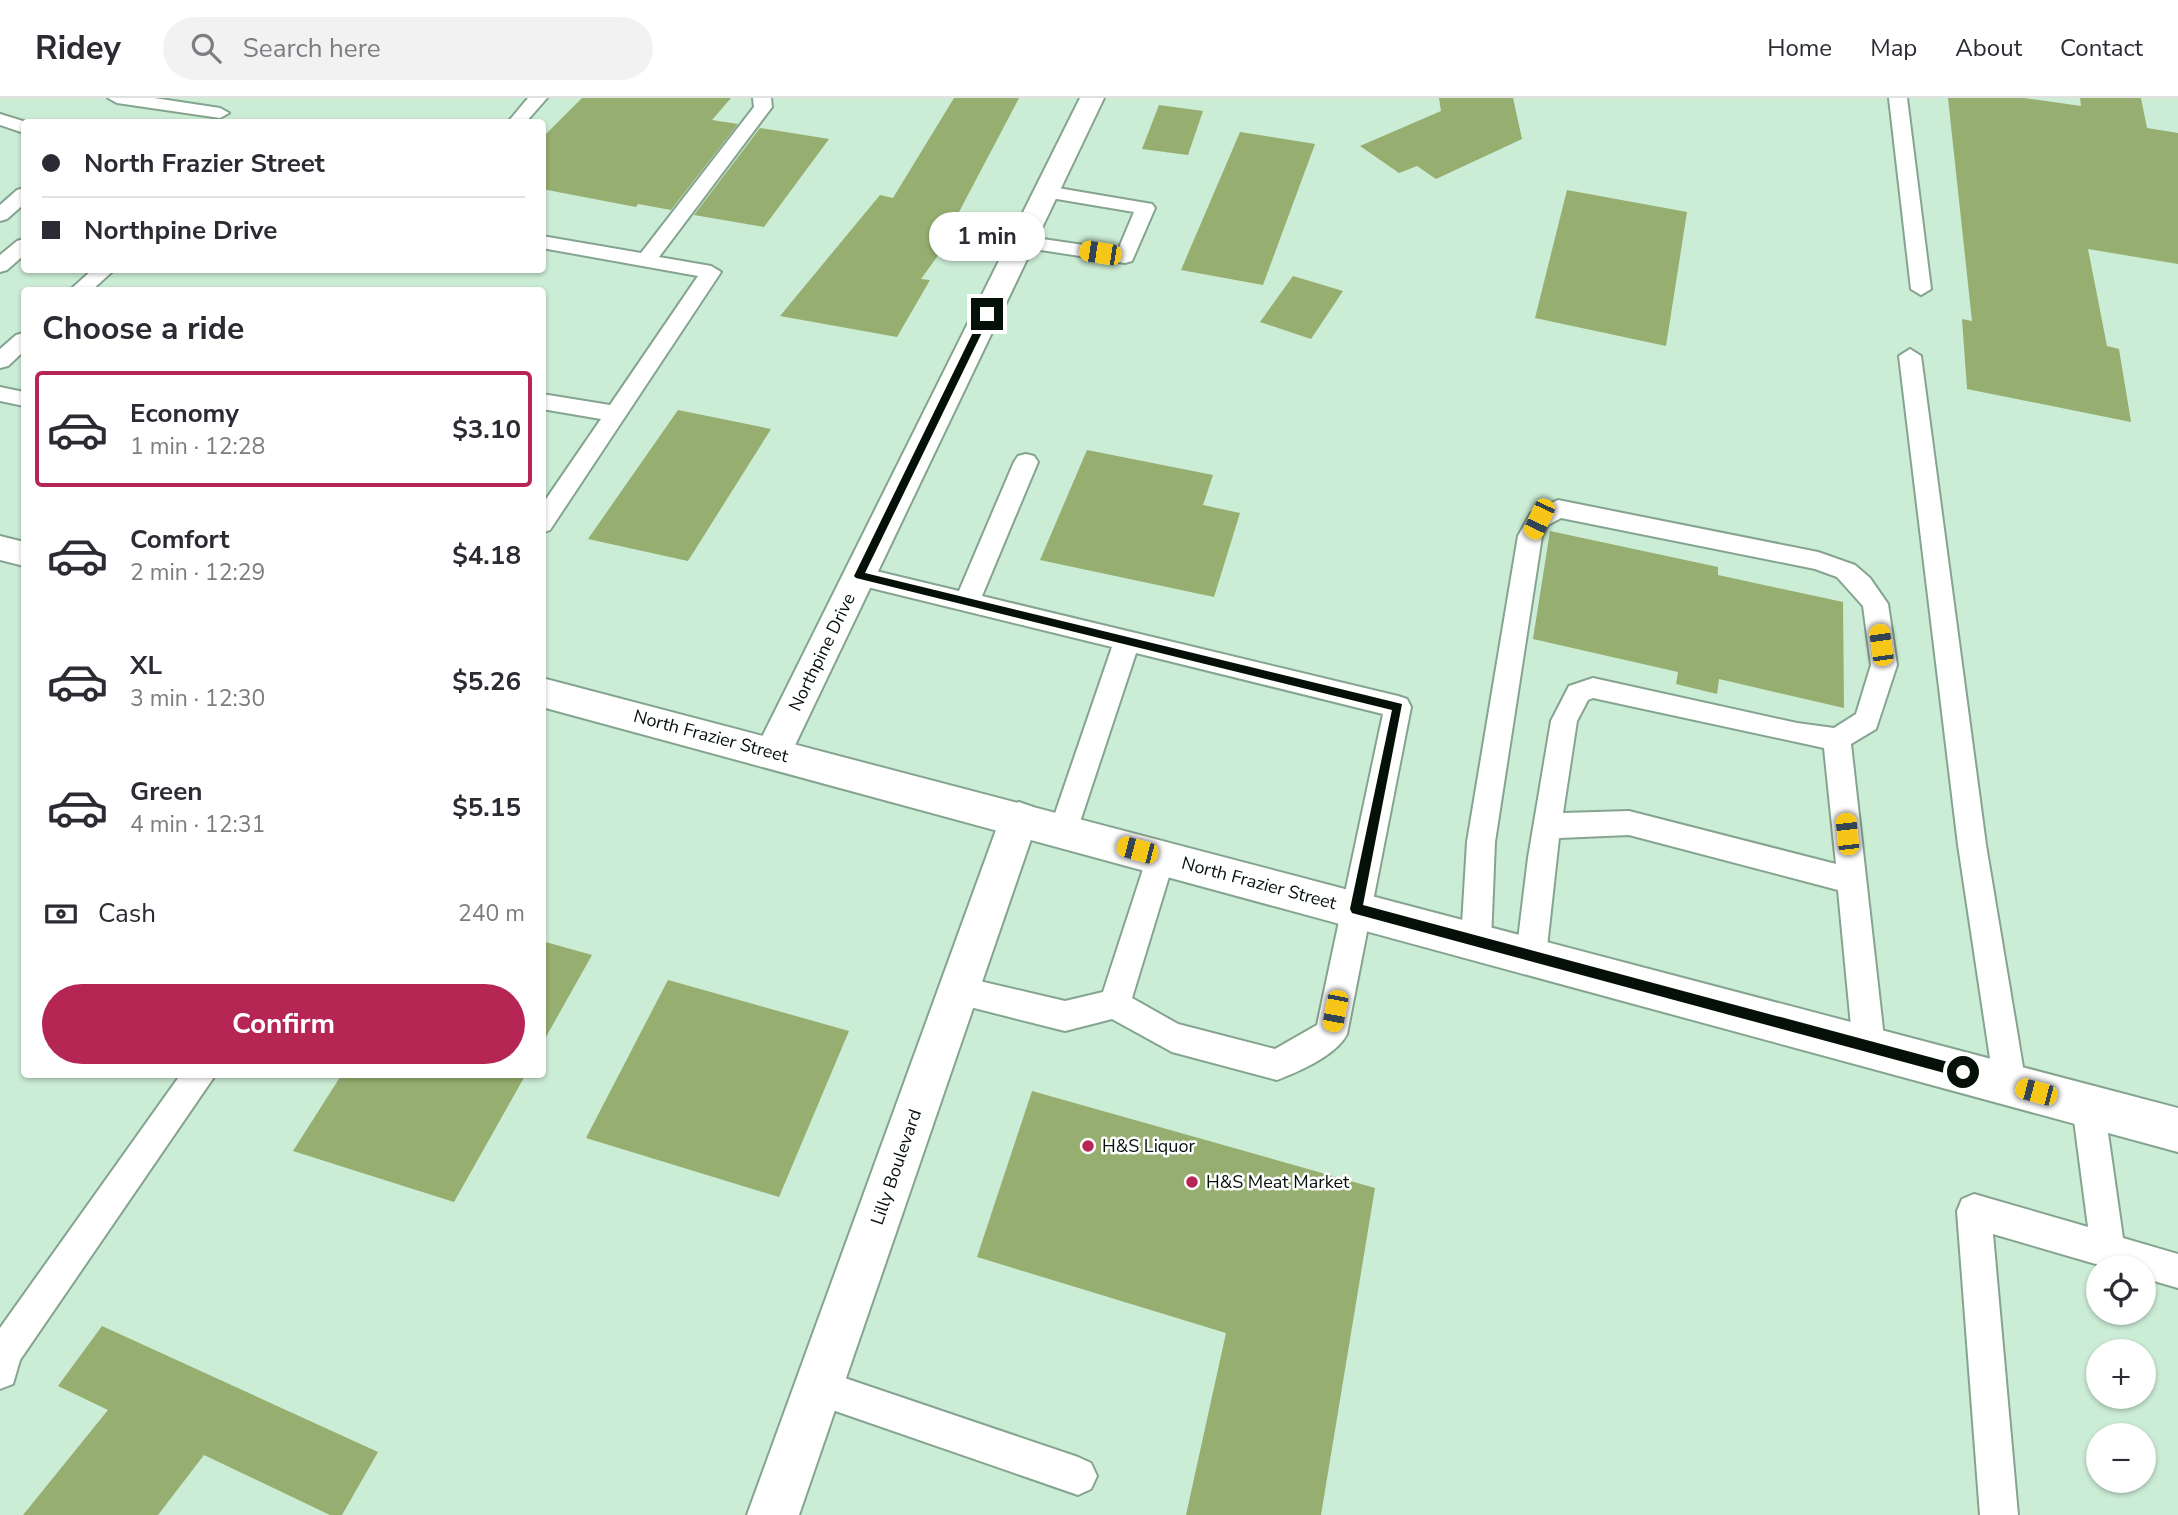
<!DOCTYPE html>
<html lang="en">
<head>
<meta charset="utf-8">
<style>
	:root { --surface:#fff; --page:#f2f2f3; --text:#2b2b33; --muted:#7c7c81; --line:#e1e1e2; --accent:#b62654 }
	body { margin:0; font-family:"Nunito Sans",sans-serif; background:var(--page); color:var(--text); height:100vh; display:flex; flex-direction:column; font-size:26px; white-space:nowrap }
	* { box-sizing:border-box; margin:0 }
	p { font-size:23px; color:var(--muted) }
	.icon { flex:none; width:38px; height:38px; fill:none; stroke:currentColor; stroke-width:2; stroke-linecap:round; stroke-linejoin:round }
	.map { position:relative; flex:1; overflow:hidden }
	.details { position:absolute; left:21px; top:189px; width:525px; height:791px; display:flex; flex-direction:column; background:var(--surface); border-radius:7px; box-shadow:0 2px 5px #0004 }
	.details>* { flex:none }
	.banner { position:absolute; left:21px; top:21px; width:525px; height:154px; border-radius:7px; box-shadow:0 2px 5px #0004; display:grid; align-content:center; height:154px; padding:0 21px; background:var(--surface) }
	.fabs { position:absolute; left:2086px; top:1157px; display:grid; gap:14px }
	.fabs a { display:grid; place-items:center; width:70px; height:70px; border-radius:50%; background:var(--surface); box-shadow:0 2px 5px #0004; font-size:35px }
	.end { position:absolute; width:32px; height:32px; margin:-16px; border:9px solid #051008; background:#fff; box-shadow:0 0 0 4px #fff }
	.from { border-radius:50% }
	.bubble { position:absolute; height:49px; border-radius:24px; background:var(--surface); box-shadow:0 2px 5px #0004; font-size:23px; font-weight:700; line-height:49px; text-align:center }
	.car { position:absolute; width:21px; height:42px; margin:-21px -10px; border-radius:9px; box-shadow:0 0 5px 2px #0007; background:linear-gradient(#f5c518 24%,#345 0 40%,#f5c518 0 76%,#345 0 86%,#f5c518 0) }
	.banner b { display:flex; align-items:center; gap:24px; height:66px; font-size:26px }
	.banner b+b { border-top:2px solid var(--line) }
	.banner i { width:18px; height:18px; background:var(--text) }
	ul { padding:0; list-style:none }
	li { display:flex; align-items:center; gap:21px; height:116px; margin:0 14px 10px; padding:0 7px; border:4px solid transparent; border-radius:7px }
	li div { flex:1 }
	li b { display:block; font-size:26px }
	li em { font-style:normal; font-weight:700 }
	li.on { border-color:var(--accent) }
	li>.icon { width:63px; height:63px; stroke-width:1.5 }
	h2 { padding:0 21px; font-size:32px; line-height:84px }
	.pay { display:flex; align-items:center; gap:18px; height:77px; padding:0 21px; font-size:26px }
	.pay p { margin-inline-start:auto }
	.primary-button { display:flex; gap:14px; margin-top:auto; padding:14px 21px }
	.primary-button a { flex:1; height:80px; border-radius:42px; background:var(--accent); color:#fff; font-size:28px; font-weight:700; line-height:80px; text-align:center }
	header { display:flex; align-items:center; gap:42px; box-sizing:border-box; height:98px; padding:0 35px; background:var(--surface); border-bottom:2px solid var(--line) }
	header strong { font-size:33px }
	nav { display:flex; gap:38px; margin-inline-start:auto; font-size:24px }
	.search { width:490px; height:63px; background:var(--page); display:flex; align-items:center; gap:18px; box-sizing:border-box; padding:0 24px; border-radius:38px; color:var(--muted); font-size:26px }
	.map>svg:first-child { display:block }
	.building { fill:#96ae70 }
	.lines { fill:none; stroke-linecap:round; stroke-linejoin:round }
	.service-casing { stroke:#85a48f; stroke-width:4 }
	.minor-casing { stroke:#85a48f; stroke-width:4 }
	.primary-casing { stroke:#85a48f; stroke-width:4 }
	.service { fill:#fff; fill-rule:evenodd }
	.minor { fill:#fff; fill-rule:evenodd }
	.primary { fill:#fff; fill-rule:evenodd }
	.route { fill:#051008 }
	.poi-dot { fill:#b62654; stroke:#fff; stroke-width:2.5 }
	.labels { text-anchor:middle; stroke-width:5; stroke-linejoin:round; paint-order:stroke }
	.street-label { font-size:18px; fill:#051008; stroke:#fff }
	.poi-label { font-size:18px; fill:#051008; stroke:#fff; text-anchor:start }
</style>
</head>
<body>
<header>
<strong>Ridey</strong>
<div class="search"><svg class="icon" aria-label="search" viewBox="0 0 24 24"><circle cx="10" cy="10" r="6"/><path d="M15 15l6 6"/></svg>Search here</div>
<nav><a>Home</a><a>Map</a><a>About</a><a>Contact</a></nav>
</header>
<div class="map">
<svg width="2178" height="1417" viewBox="0 0 2178 1417">
	<rect width="100%" height="100%" fill="#cbecd5"/>
	<!-- building -->
	<path class="building" d="M 582,0 L 731,0 L 712,22 L 738,26 L 671,112 L 638,106 L 636,109 L 542,91 L 542,40 Z
		M 954,0 L 1019,0 L 959,114 L 968,116 L 921,181 L 930,182 L 897,239 L 780,218 L 880,97 L 893,100 Z
		M 1439,0 L 1513,0 L 1522,41 L 1436,81 L 1417,68 L 1399,75 L 1360,48 L 1441,13 Z
		M 1948,0 L 2024,0 L 2081,8 L 2080,0 L 2141,0 L 2147,30 L 2178,35 L 2178,166 L 2088,151 L 2107,248 L 2119,251 L 2131,324 L 1967,291 L 1962,221 L 1972,223 Z
		M 1159,7 L 1203,13 L 1188,57 L 1142,51 Z
		M 760,30 L 829,41 L 764,129 L 694,117 Z
		M 1240,34 L 1315,46 L 1263,187 L 1181,172 Z
		M 1567,92 L 1687,114 L 1666,248 L 1535,220 Z
		M 1293,178 L 1343,193 L 1311,241 L 1260,224 Z
		M 678,312 L 771,331 L 688,463 L 588,441 Z
		M 1087,352 L 1213,377 L 1203,407 L 1240,415 L 1214,499 L 1040,462 Z
		M 1550,433 L 1718,469 L 1718,477 L 1843,504 L 1844,610 L 1719,581 L 1717,596 L 1676,586 L 1678,574 L 1533,541 Z
		M 542,843 L 592,857 L 542,946 Z
		M 668,882 L 849,933 L 779,1099 L 586,1040 Z
		M 342,976 L 526,976 L 454,1104 L 293,1053 Z
		M 1032,993 L 1375,1090 L 1321,1417 L 1186,1417 L 1226,1235 L 977,1159 Z
		M 102,1228 L 378,1354 L 342,1417 L 330,1417 L 204,1357 L 158,1417 L 23,1417 L 108,1312 L 58,1288 Z"/>
	<g class="lines">
		<!-- service casing -->
		<g class="service-casing">
			<path id="service" d="M 108,0 L 154,0 L 220,10 L 229,15 L 220,20 L 117,5 Z
				M 528,0 L 547,0 L 526,24 L 508,24 Z
				M 753,0 L 771,0 L 772,9 L 659,159 L 711,168 L 721,174 L 550,432 L 542,435 L 542,407 L 601,321 L 542,311 L 542,296 L 610,307 L 698,178 L 542,150 L 542,138 L 641,155 L 754,9 Z
				M 1889,0 L 1907,0 L 1931,191 L 1921,197 L 1911,191 Z
				M 0,16 L 26,24 L 24,35 L 0,27 Z
				M 1046,88 L 1152,106 L 1155,110 L 1132,163 L 1125,165 L 1015,148 L 1012,144 L 1022,138 L 1118,152 L 1134,114 L 1039,98 L 1036,94 Z
				M 24,90 L 24,106 L 7,121 L 0,123 L 0,107 L 17,92 Z
				M 24,141 L 24,157 L 7,172 L 0,174 L 0,157 L 17,143 Z
				M 92,172 L 114,172 L 92,192 L 70,192 Z
				M 24,235 L 24,253 L 8,268 L 0,270 L 0,251 L 16,237 Z
				M 1910,251 L 1921,258 L 1986,747 L 2026,987 L 2021,998 L 2010,1003 L 1999,998 L 1994,987 L 1958,747 L 1899,258 Z
				M 0,289 L 24,294 L 24,308 L 0,303 Z
				M 1026,356 L 1034,358 L 1038,364 L 982,498 L 1398,598 L 1407,601 L 1411,609 L 1347,936 C 1337,957 1298,974 1277,982 L 1172,954 L 1112,921 L 1065,933 L 958,906 L 947,902 L 943,892 L 947,882 L 958,878 L 1065,903 L 1103,894 L 1147,759 L 1151,750 L 1161,747 L 1171,750 L 1175,759 L 1132,900 L 1178,926 L 1275,951 L 1317,927 L 1383,616 L 1136,555 L 1077,733 L 1073,742 L 1063,745 L 1053,742 L 1049,733 L 1112,549 L 859,487 L 850,485 L 847,478 L 850,471 L 859,469 L 959,493 L 1014,364 L 1018,358 Z
				M 1558,402 L 1818,454 L 1855,467 L 1870,480 L 1888,506 L 1897,567 L 1876,631 L 1851,646 L 1885,949 L 1880,960 L 1869,964 L 1858,960 L 1853,949 L 1838,792 L 1629,737 L 1559,740 L 1546,858 L 1542,868 L 1531,872 L 1520,868 L 1516,858 L 1528,760 L 1551,623 L 1569,588 L 1593,580 L 1797,625 L 1834,630 L 1856,616 L 1871,567 L 1863,508 L 1837,479 L 1815,471 L 1561,420 L 1548,427 L 1542,438 L 1495,744 L 1491,843 L 1487,853 L 1476,857 L 1465,853 L 1461,843 L 1467,744 L 1518,438 L 1531,415 ZM 1593,600 L 1824,650 L 1836,766 L 1629,713 L 1563,715 L 1577,623 L 1588,602 Z
				M 181,976 L 216,976 L 20,1262 L 13,1286 L 0,1291 L 0,1230 Z
				M 2088,991 L 2099,996 L 2104,1007 L 2123,1140 L 2178,1156 L 2178,1190 L 2144,1180 L 2144,1169 L 2106,1169 L 1993,1136 L 2018,1417 L 1980,1417 L 1957,1113 L 1962,1101 L 1974,1096 L 2088,1129 L 2072,1007 L 2077,996 Z
				M 818,1271 L 1078,1359 L 1091,1365 L 1097,1378 L 1091,1391 L 1078,1397 L 818,1307 L 805,1302 L 800,1289 L 805,1276 Z"/>
		</g>
		<!-- minor casing -->
		<g class="minor-casing">
			<path id="minor" d="M 1080,0 L 1104,0 L 786,666 L 773,670 L 760,666 L 754,655 Z
				M 1019,704 L 1033,709 L 1038,721 L 799,1417 L 747,1417 L 1000,721 L 1005,709 Z"/>
		</g>
		<!-- primary casing -->
		<g class="primary-casing">
			<path id="primary" d="M 0,438 L 24,444 L 24,468 L 0,462 Z
				M 542,580 L 2178,1010 L 2178,1054 L 542,609 Z"/>
		</g>
		<!-- service -->
		<use href="#service" class="service"/>
		<!-- minor -->
		<use href="#minor" class="minor"/>
		<!-- primary -->
		<use href="#primary" class="primary"/>
	</g>
	<!-- route -->
	<path class="route" d="M 987,214 L 991,216 L 865,475 L 1402,606 L 1363,807 L 1963,968 L 1967,970 L 1967,979 L 1963,980 L 1352,815 L 1350,811 L 1392,612 L 856,480 L 854,478 L 982,216 Z"/>
	<!-- markers -->
	<g class="poi-dot">
		<circle cx="1088" cy="1048" r="7"/>
		<circle cx="1192" cy="1084" r="7"/>
	</g>
	<g class="labels">
		<!-- street labels -->
		<g class="street-label">
			<text transform="translate(822 554) rotate(-64)" y="6">Northpine Drive</text>
			<text transform="translate(711 638) rotate(15)" y="6">North Frazier Street</text>
			<text transform="translate(1259 785) rotate(15)" y="6">North Frazier Street</text>
			<text transform="translate(896 1069) rotate(-71)" y="6">Lilly Boulevard</text>
		</g>
		<!-- poi labels -->
		<g class="poi-label">
			<text x="1102" y="1054">H&amp;S Liquor</text>
			<text x="1206" y="1090">H&amp;S Meat Market</text>
		</g>
	</g>
</svg>
<div class="fabs">
<a><svg class="icon" aria-label="locate" viewBox="0 0 24 24"><circle cx="12" cy="12" r="6"/><path d="M12 2v4M12 18v4M2 12h4M18 12h4"/></svg></a>
<a>+</a>
<a>−</a>
</div>
<i class="end from" style="left:1963px;top:974px"></i>
<i class="end" style="left:987px;top:216px"></i>
<div class="bubble" style="left:929px;top:114px;width:116px">1 min</div>
<i class="car" style="left:1100px;top:155px;rotate:279deg"></i>
<i class="car" style="left:1539px;top:421px;rotate:205deg"></i>
<i class="car" style="left:1881px;top:547px;rotate:352deg"></i>
<i class="car" style="left:1847px;top:736px;rotate:354deg"></i>
<i class="car" style="left:1137px;top:752px;rotate:285deg"></i>
<i class="car" style="left:1335px;top:913px;rotate:191deg"></i>
<i class="car" style="left:2036px;top:994px;rotate:285deg"></i>
<div class="banner">
<b><i class="from"></i>North Frazier Street</b>
<b><i></i>Northpine Drive</b>
</div>
<section class="details">
<h2>Choose a ride</h2>
<ul>
<li class="on"><svg class="icon" aria-label="car" viewBox="0 0 24 24"><path d="M5 17H2v-5l4-1 3-4h7l3 4 3 1v5h-3M9 17h6M6 11h13"/><circle cx="7" cy="17" r="2"/><circle cx="17" cy="17" r="2"/></svg><div><b>Economy</b><p>1 min · 12:28</p></div><em>$3.10</em></li>
<li><svg class="icon" aria-label="car" viewBox="0 0 24 24"><path d="M5 17H2v-5l4-1 3-4h7l3 4 3 1v5h-3M9 17h6M6 11h13"/><circle cx="7" cy="17" r="2"/><circle cx="17" cy="17" r="2"/></svg><div><b>Comfort</b><p>2 min · 12:29</p></div><em>$4.18</em></li>
<li><svg class="icon" aria-label="car" viewBox="0 0 24 24"><path d="M5 17H2v-5l4-1 3-4h7l3 4 3 1v5h-3M9 17h6M6 11h13"/><circle cx="7" cy="17" r="2"/><circle cx="17" cy="17" r="2"/></svg><div><b>XL</b><p>3 min · 12:30</p></div><em>$5.26</em></li>
<li><svg class="icon" aria-label="car" viewBox="0 0 24 24"><path d="M5 17H2v-5l4-1 3-4h7l3 4 3 1v5h-3M9 17h6M6 11h13"/><circle cx="7" cy="17" r="2"/><circle cx="17" cy="17" r="2"/></svg><div><b>Green</b><p>4 min · 12:31</p></div><em>$5.15</em></li>
</ul>
<div class="pay"><svg class="icon" aria-label="cash" viewBox="0 0 24 24"><path d="M3 7h18v10H3z"/><circle cx="12" cy="12" r="2"/></svg>Cash<p>240 m</p></div>
<div class="primary-button"><a>Confirm</a></div>
</section>
</div>
</body>
</html>
